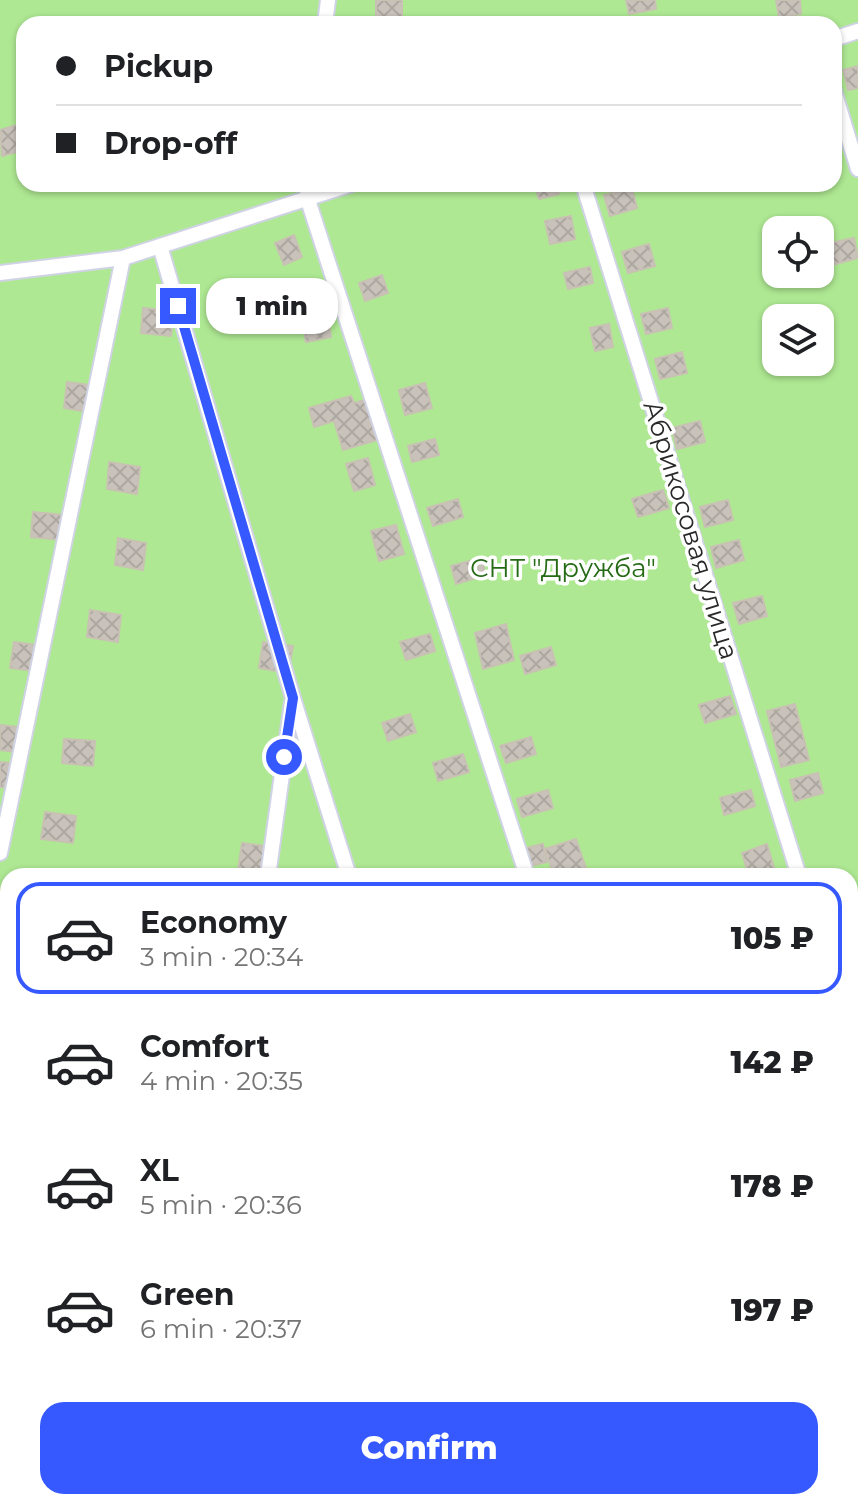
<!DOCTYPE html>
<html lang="en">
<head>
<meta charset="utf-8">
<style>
	:root { --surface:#fff; --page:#f6f6f6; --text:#202124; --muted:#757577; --line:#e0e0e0; --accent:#3558ff }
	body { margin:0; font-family:Montserrat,sans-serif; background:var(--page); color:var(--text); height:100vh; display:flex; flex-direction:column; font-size:30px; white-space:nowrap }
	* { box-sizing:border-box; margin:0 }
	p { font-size:26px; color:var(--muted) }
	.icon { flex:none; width:44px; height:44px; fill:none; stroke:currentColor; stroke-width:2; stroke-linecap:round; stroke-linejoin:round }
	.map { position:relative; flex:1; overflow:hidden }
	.details { position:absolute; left:0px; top:868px; width:858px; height:642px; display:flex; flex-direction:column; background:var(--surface); border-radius:24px 24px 0 0; box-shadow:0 2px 6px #0004 }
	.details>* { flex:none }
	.hud { position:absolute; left:16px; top:16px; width:826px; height:176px; border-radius:24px; box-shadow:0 2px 6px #0004; display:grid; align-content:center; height:176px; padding:0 40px; background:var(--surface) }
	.tools { position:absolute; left:762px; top:216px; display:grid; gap:16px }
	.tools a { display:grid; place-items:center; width:72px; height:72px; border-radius:16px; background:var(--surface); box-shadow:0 2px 6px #0004; font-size:40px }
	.end { position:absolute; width:36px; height:36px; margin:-18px; border:10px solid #3558ff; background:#fff; box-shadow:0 0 0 4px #fff }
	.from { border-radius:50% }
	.bubble { position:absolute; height:56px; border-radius:24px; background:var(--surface); box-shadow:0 2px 6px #0004; font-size:26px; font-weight:800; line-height:56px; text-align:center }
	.hud b { display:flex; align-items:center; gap:28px; height:76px; font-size:30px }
	.hud b+b { border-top:2px solid var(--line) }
	.hud i { width:20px; height:20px; background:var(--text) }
	ul { padding:14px 0 0; list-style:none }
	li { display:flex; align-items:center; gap:24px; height:112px; margin:0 16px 12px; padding:0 24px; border:4px solid transparent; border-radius:24px }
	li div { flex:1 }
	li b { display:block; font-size:30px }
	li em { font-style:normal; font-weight:800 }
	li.on { border-color:var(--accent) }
	li>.icon { width:72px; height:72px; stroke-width:1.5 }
	.cta { display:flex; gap:16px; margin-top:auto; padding:16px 40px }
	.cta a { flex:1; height:92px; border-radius:24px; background:var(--accent); color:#fff; font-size:32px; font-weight:800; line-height:92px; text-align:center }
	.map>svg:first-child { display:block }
	.grass { fill:#aee892; fill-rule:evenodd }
	.building { fill:url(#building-cross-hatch); stroke:#c8c1b4; stroke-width:2 }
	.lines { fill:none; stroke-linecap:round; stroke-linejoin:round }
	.service-casing { stroke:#cfd3e4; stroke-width:18 }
	.minor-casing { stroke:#cfd3e4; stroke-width:30 }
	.service { stroke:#fff; stroke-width:14 }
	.minor { stroke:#fff; stroke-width:26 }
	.route { stroke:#3558ff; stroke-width:10 }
	.labels { text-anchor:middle; stroke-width:7; stroke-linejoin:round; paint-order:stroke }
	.street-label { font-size:26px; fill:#292929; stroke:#fff }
	.park-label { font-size:26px; fill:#256b15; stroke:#fff }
</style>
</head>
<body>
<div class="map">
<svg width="858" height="1509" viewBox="0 0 858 1509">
	<defs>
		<pattern id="building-cross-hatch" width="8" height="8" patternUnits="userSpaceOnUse" patternTransform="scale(2)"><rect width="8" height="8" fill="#c8c2ba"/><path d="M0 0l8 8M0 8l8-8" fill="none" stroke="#aca7a0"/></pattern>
	</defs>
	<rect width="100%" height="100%" fill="#ede5da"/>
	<!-- grass -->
	<path class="grass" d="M 0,0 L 858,0 L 858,1443 L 850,1443 L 850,876 L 359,876 L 294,701 L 345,876 L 8,876 L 8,1446 L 0,1434 ZM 24,24 L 834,24 L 834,184 L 352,184 L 160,246 L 157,243 L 339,184 L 24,184 ZM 776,230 L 820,230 L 820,274 L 776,274 ZM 776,318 L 820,318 L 820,362 L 776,362 Z
		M 46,1502 L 519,1502 L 520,1509 L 50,1509 Z"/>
	<!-- building -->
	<path class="building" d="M 376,0 L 402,0 L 402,18 L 376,18 Z
		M 626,0 L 655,0 L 656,9 L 629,14 Z
		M 776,0 L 800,0 L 801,14 L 779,18 Z
		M 858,66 L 858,88 L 848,90 L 843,70 Z
		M 20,124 L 24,150 L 2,156 L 0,130 Z
		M 556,185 L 559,194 L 539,199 L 536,190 Z
		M 632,188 L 637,208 L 610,216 L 604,195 Z
		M 571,216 L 575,239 L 550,244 L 545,221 Z
		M 294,235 L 302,257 L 284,265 L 275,243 Z
		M 854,238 L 858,258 L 832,265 L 826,244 Z
		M 649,244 L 655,266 L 628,273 L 622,252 Z
		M 590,267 L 593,283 L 568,289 L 564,273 Z
		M 382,275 L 388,293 L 365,301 L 359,283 Z
		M 143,308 L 174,311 L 171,336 L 141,333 Z
		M 668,308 L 672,328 L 646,334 L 641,314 Z
		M 326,310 L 331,337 L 306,342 L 301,315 Z
		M 609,324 L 613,347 L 595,351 L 590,328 Z
		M 682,352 L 687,373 L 660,379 L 655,359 Z
		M 67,382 L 98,386 L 95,413 L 64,408 Z
		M 425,383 L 432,408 L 405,415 L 399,390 Z
		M 351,396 L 354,403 L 365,400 L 377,440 L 343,450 L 334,421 L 314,427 L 309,408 Z
		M 700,421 L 705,442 L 677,449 L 672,428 Z
		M 435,439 L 439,455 L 412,462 L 408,446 Z
		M 368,458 L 375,485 L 354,491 L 346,464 Z
		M 109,462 L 140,467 L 137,494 L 107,489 Z
		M 663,490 L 669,508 L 638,517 L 632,499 Z
		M 458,499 L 463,517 L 433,526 L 427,508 Z
		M 728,500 L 733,520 L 705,527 L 700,507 Z
		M 33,512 L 64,515 L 62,540 L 31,537 Z
		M 396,525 L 404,554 L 379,561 L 371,531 Z
		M 118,538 L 146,543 L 143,570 L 115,565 Z
		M 739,540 L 744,560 L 716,568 L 711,547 Z
		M 481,558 L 486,575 L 456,584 L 451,566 Z
		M 762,596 L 767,616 L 739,624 L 733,603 Z
		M 90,610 L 121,615 L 118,642 L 87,637 Z
		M 506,624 L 514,660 L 483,669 L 475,633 Z
		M 430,634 L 435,651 L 406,660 L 400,642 Z
		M 14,642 L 45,646 L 42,672 L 10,668 Z
		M 263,642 L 293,646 L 288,673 L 259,668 Z
		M 551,647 L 556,665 L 525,674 L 520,656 Z
		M 730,696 L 736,714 L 705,723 L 699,705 Z
		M 795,704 L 809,760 L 781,767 L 767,711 Z
		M 410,714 L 416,732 L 388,741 L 382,723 Z
		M 0,725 L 26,728 L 23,753 L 0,750 Z
		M 531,737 L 536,754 L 506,763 L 500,746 Z
		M 64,739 L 95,741 L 93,766 L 62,763 Z
		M 463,754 L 469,772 L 438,781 L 433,763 Z
		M 0,762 L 19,764 L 17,789 L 0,787 Z
		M 818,773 L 823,793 L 795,801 L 790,780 Z
		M 548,790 L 553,808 L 522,817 L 517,799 Z
		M 751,790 L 755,806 L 724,815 L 720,798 Z
		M 45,812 L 76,816 L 73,843 L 41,839 Z
		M 576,839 L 587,871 L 570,876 L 554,876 L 545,849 Z
		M 242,843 L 273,847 L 269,874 L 238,870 Z
		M 543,844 L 547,862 L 526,867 L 522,849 Z
		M 767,844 L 775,871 L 761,876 L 749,876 L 742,853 Z
		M 0,1149 L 8,1150 L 8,1177 L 0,1176 Z"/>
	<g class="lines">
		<!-- service casing -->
		<g class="service-casing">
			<path id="service" d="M 325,24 L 328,0
				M 834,39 L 858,31
				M 834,91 L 858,169
				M 308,184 L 307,197 L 527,876
				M 583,184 L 799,876
				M 160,246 L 293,698 L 349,876
				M 0,273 L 123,258 L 352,184
				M 0,853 L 123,258
				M 268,876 L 292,702
				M 850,1040 L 858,1066
				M 850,1443 L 858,1443
				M 406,1502 L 410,1509
				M 534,1502 L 534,1509
				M 723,1502 L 724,1509"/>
		</g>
		<!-- minor casing -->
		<g class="minor-casing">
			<path id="minor" d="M 0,1475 L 8,1488
				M 17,1502 L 21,1509"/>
		</g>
		<!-- service -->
		<use href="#service" class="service"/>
		<!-- minor -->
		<use href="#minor" class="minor"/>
	</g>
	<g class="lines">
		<!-- route -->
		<path class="route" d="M 178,306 L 293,698 L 284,757"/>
	</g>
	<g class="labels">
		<!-- street labels -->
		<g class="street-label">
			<text transform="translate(691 530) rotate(73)" y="9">Абрикосовая улица</text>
		</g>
		<!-- park labels -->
		<g class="park-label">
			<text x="563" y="577">СНТ "Дружба"</text>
		</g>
	</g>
</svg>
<div class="tools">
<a><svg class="icon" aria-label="locate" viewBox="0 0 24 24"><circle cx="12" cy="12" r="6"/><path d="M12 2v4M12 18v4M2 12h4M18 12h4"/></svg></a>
<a><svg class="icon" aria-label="layers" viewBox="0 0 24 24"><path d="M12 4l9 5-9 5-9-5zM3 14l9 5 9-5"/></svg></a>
</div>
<i class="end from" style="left:284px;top:757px"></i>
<i class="end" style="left:178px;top:306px"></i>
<div class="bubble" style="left:206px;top:278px;width:132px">1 min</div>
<div class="hud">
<b><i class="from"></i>Pickup</b>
<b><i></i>Drop-off</b>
</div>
<section class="details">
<ul>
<li class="on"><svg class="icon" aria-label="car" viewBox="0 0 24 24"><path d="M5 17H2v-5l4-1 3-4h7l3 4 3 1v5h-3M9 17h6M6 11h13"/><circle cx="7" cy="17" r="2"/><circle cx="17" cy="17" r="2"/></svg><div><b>Economy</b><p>3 min · 20:34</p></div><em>105 ₽</em></li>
<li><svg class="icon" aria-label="car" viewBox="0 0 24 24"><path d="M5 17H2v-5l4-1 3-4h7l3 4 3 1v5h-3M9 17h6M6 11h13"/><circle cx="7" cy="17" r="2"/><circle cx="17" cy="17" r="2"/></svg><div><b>Comfort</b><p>4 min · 20:35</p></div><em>142 ₽</em></li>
<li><svg class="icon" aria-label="car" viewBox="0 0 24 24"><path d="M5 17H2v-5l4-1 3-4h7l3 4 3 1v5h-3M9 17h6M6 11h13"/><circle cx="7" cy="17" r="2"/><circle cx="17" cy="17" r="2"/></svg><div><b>XL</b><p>5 min · 20:36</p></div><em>178 ₽</em></li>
<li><svg class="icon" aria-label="car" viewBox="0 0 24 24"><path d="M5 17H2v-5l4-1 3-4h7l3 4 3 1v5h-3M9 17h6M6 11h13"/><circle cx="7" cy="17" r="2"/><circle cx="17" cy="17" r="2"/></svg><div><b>Green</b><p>6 min · 20:37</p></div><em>197 ₽</em></li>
</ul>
<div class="cta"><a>Confirm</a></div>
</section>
</div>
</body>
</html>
